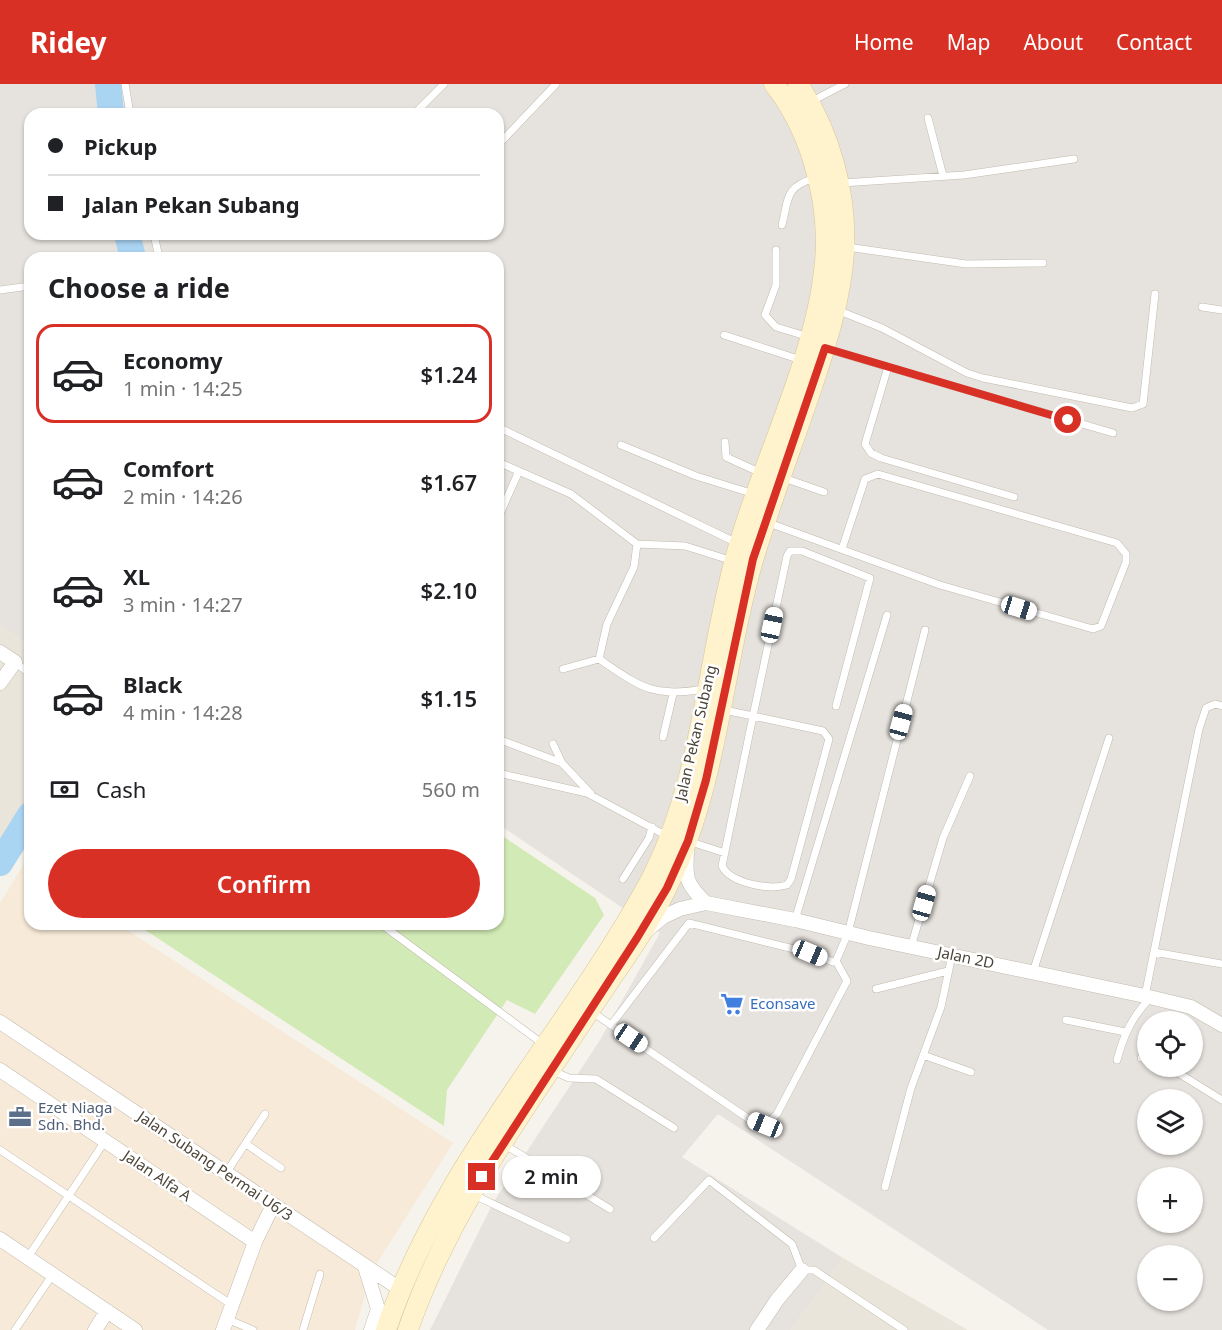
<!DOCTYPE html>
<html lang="en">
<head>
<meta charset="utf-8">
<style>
	:root { --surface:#fff; --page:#f2f2f2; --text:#202124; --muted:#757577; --line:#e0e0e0; --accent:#d93025 }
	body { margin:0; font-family:"Noto Sans",sans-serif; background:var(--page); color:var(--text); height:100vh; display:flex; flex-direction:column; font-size:22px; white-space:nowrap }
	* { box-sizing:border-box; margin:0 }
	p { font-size:20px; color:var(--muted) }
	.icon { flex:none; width:33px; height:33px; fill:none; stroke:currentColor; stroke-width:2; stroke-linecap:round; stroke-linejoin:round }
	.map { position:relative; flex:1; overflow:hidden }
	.details { position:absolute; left:24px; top:168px; width:480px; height:678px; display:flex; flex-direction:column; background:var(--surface); border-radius:18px; box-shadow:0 2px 4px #0004 }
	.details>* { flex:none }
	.banner { position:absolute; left:24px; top:24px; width:480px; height:132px; border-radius:18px; box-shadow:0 2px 4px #0004; display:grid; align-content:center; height:132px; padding:0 24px; background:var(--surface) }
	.buttons { position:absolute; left:1137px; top:927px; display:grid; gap:12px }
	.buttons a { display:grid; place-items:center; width:66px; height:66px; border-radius:50%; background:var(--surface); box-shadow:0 2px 4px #0004; font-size:30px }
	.end { position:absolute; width:27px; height:27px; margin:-14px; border:8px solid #d93025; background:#fff; box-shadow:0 0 0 3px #fff }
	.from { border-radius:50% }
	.bubble { position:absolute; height:42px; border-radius:21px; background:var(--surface); box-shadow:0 2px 4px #0004; font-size:20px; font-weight:600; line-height:42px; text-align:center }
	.car { position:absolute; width:18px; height:36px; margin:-18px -9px; border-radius:8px; box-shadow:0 0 4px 2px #0007; background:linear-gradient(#fff 24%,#345 0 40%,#fff 0 76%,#345 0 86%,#fff 0) }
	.banner b { display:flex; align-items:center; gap:21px; height:57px; font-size:22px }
	.banner b+b { border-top:2px solid var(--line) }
	.banner i { width:15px; height:15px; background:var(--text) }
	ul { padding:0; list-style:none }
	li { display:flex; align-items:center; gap:18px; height:99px; margin:0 12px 9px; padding:0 12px; border:3px solid transparent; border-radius:18px }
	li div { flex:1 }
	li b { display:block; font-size:22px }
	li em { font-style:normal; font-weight:600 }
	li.selected { border-color:var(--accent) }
	li>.icon { width:54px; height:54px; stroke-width:1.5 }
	h2 { padding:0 24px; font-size:27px; line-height:72px }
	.pay { display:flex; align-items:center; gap:15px; height:66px; padding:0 24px; font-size:22px }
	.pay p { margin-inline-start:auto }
	.cta { display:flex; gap:12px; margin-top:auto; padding:12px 24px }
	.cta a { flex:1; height:69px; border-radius:36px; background:var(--accent); color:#fff; font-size:24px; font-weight:600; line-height:69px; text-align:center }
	header { display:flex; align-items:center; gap:36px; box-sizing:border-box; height:84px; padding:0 30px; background:var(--accent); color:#fff }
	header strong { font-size:28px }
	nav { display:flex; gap:33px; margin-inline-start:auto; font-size:21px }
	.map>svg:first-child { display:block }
	.residential { fill:#eae5da }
	.commercial { fill:#f7ead8 }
	.industrial { fill:#e6e2dd; fill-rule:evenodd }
	.green { fill:#d2eab5 }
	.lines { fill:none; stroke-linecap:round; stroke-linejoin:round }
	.river { stroke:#a9d4f2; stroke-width:26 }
	.service-casing { stroke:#c2bbae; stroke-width:8 }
	.minor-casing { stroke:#c2bbae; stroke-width:15 }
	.secondary-casing { stroke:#d6c79b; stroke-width:21 }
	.service { stroke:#fff; stroke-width:7 }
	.minor { stroke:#fff; stroke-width:14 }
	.secondary { stroke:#fff3cd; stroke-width:20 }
	.route { stroke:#d93025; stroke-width:8 }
	.labels { text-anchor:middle; stroke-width:5; stroke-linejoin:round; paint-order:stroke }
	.street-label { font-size:15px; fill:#4b4439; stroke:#fff }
	.shop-label { font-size:15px; fill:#366cbe; stroke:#fff; text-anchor:start }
	.service-label { font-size:15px; fill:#4e5e75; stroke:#fff; text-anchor:start }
</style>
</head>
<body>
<header>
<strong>Ridey</strong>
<nav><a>Home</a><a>Map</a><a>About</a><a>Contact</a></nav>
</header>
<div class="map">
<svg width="1222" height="1246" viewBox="0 0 1222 1246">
	<rect width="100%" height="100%" fill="#f6f3ec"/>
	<!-- residential -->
	<path class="residential" d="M 0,541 L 30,562 L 30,720 L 0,779 Z
		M 843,1174 L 968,1246 L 791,1246 Z"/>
	<!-- commercial -->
	<path class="commercial" d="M 28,773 L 30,840 L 118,840 L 453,1059 L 372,1187 L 355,1246 L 0,1246 L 0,819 Z"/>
	<!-- industrial -->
	<path class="industrial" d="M 0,0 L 1222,0 L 1222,1246 L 1048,1246 L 718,1030 L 682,1073 L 843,1174 L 791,1246 L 430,1246 L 493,1119 L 600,956 L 660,849 L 498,740 L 498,174 L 30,174 L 30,562 L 0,541 ZM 30,30 L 498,30 L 498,150 L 30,150 ZM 1148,938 L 1192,938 L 1192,982 L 1148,982 ZM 1148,1016 L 1192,1016 L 1192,1060 L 1148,1060 ZM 1148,1094 L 1192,1094 L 1192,1138 L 1148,1138 ZM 1148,1172 L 1192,1172 L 1192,1216 L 1148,1216 Z"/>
	<!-- green -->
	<path class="green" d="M 498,749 L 595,814 L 604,831 L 535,930 L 507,916 L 447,1006 L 444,1042 L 136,840 L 498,840 Z"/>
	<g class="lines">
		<!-- river -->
		<path class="river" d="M 108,0 L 111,30
			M 127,150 L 133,174
			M 0,779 L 30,731"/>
		<!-- service casing -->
		<g class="service-casing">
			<path id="service" d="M 125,0 L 130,30
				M 810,18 L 845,0
				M 414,30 L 444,0
				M 928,34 L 943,92
				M 498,61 L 556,0
				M 842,99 L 964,91 L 1074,75
				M 782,141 C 789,113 785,103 815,94
				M 154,150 L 159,174
				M 847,163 L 966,180 L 1043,179
				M 776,166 L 776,201 L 765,231 L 776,243 L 809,253
				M 0,206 L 30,202
				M 1202,223 L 1222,226
				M 837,226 L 882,244 L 967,289 L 983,294 L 1132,324 L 1143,320 L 1155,210
				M 724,251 L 801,276
				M 827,265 L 1113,349
				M 888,283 L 865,360 L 871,369 L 881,374 L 1014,413
				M 498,343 L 739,460
				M 725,358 L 726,373 L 761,389
				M 621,361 L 696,392 L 754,410
				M 498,378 L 571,410 L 637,460 L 685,462 L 733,477
				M 781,393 L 824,408
				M 499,432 L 519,387
				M 766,438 L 940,501 L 1093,545 L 1101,542 L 1126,478 L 1126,470 L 1117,459 L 878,390 L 865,395 L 842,465
				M 599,575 C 641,603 652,614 704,605
				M 15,578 L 30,590
				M 563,585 L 599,575 L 607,540 L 634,483 L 637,460
				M 724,626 L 753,632 L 787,472 L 790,467 L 802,467 L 870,494 L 836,622
				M 753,632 L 823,647 L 829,655 L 791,795 L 787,801 C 770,806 731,800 722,782 Z
				M 663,653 L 673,610
				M 498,655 L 562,679
				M 553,660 L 562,679 L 591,710
				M 498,689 L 587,709 L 667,752
				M 688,757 L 725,769
				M 623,795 L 649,754 L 652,743
				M 795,836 L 887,531
				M 381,840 L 543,960
				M 911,863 L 943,754 L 970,692
				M 1154,868 L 1222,880
				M 1033,888 L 1109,654
				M 876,905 L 948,887
				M 1145,912 L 1199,645 L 1206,624 L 1215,620 L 1222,622
				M 592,928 L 749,1035 L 765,1041 L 777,1030 L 847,897 L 836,877
				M 1066,936 L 1125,948
				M 611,941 L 689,839 L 810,869 L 833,878 L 836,877 L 848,849 L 925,546
				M 923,971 L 971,988
				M 1141,974 L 1148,974
				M 1117,976 C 1124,950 1132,933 1151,913
				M 1167,982 L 1222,1016
				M 553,987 L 569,994 L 596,995 L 674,1044
				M 246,1060 L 281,1084
				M 505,1061 L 610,1125
				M 0,1066 L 232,1221
				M 226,1089 L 265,1030
				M 885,1103 L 911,1004 L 941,923 L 952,871
				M 474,1111 L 567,1155
				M 654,1154 L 709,1096 L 792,1160 L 802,1186 L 814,1186 L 904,1246
				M 28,1173 L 105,1057
				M 227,1235 L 253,1246
				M 15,1246 L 53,1190
				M 303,1246 L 320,1190"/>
		</g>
		<!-- minor casing -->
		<g class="minor-casing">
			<path id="minor" d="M 0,568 L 15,578 L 0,599
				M 687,769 C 685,795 687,801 706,819
				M 647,846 L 663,833 L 680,825 L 706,819 L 795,836 L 869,854 L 1145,912 L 1191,923 L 1222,941
				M 0,938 L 400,1205
				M 0,986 L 255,1158
				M 0,1155 L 135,1246
				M 365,1183 L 378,1225 L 371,1246
				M 95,1246 L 107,1227
				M 223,1246 L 255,1158 L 273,1121
				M 757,1246 L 777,1216 L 802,1186"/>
		</g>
		<!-- secondary casing -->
		<g class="secondary-casing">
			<path id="secondary" d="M 386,1246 C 441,1081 565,952 648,801 C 701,703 706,585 734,479 C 760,378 824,263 826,159 C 826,104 808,43 774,0
				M 408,1246 C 449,1126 527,1022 596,917 C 621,879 649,842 668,801 C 719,699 722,582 754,473 C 771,417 792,362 811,306 C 826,261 841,215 844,168 C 847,109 830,48 798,0"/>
		</g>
		<!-- service -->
		<use href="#service" class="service"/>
		<!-- minor -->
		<use href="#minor" class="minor"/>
		<!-- secondary -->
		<use href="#secondary" class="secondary"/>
	</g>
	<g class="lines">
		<!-- route -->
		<path class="route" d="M 482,1093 L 637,854 L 667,804 L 688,757 L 706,696 L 753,475 L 825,264 L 1068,336"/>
	</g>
	<!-- icons -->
	<defs>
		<g id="supermarket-bare" transform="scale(1.8)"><path d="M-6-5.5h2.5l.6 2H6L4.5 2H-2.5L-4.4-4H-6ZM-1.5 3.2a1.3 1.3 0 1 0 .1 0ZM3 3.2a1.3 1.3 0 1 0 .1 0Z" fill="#3f7fe0" stroke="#fff" stroke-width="2.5" paint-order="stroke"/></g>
		<g id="office-bare" transform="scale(1.8)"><path d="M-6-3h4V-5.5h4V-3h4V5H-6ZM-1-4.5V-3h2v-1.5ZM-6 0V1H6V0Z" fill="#5c6f8a" stroke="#fff" stroke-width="2.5" paint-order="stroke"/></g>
	</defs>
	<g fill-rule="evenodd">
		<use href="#supermarket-bare" x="732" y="920"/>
		<use href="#office-bare" x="20" y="1033"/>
	</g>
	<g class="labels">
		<!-- street labels -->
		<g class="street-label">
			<text transform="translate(696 649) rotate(-77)" y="5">Jalan Pekan Subang</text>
			<text transform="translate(966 874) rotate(12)" y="5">Jalan 2D</text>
			<text transform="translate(215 1082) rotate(34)" y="5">Jalan Subang Permai U6/3</text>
			<text transform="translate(157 1092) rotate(34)" y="5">Jalan Alfa A</text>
		</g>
		<!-- shop labels -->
		<g class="shop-label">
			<text x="750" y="925">Econsave</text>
		</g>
		<!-- service labels -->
		<g class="service-label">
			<text x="38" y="1029">Ezet Niaga<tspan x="38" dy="17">Sdn. Bhd.</tspan></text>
		</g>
	</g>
</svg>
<div class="buttons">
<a><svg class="icon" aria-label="locate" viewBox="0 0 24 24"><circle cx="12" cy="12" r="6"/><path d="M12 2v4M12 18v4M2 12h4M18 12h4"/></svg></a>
<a><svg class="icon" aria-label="layers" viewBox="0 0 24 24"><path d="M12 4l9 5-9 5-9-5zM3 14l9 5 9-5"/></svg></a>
<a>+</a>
<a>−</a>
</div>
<i class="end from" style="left:1068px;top:336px"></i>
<i class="end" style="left:482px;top:1093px"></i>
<div class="bubble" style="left:502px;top:1072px;width:99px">2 min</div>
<i class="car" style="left:1019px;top:524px;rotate:107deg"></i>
<i class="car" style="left:772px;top:541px;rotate:12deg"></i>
<i class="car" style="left:901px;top:638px;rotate:15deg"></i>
<i class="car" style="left:924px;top:819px;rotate:16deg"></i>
<i class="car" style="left:810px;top:869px;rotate:113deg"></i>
<i class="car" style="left:631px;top:954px;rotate:124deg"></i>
<i class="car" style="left:765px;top:1041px;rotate:292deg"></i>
<div class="banner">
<b><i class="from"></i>Pickup</b>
<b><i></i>Jalan Pekan Subang</b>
</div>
<section class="details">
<h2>Choose a ride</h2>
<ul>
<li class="selected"><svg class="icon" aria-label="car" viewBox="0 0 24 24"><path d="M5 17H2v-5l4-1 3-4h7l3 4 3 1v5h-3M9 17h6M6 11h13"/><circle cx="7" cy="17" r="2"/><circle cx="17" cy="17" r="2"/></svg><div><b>Economy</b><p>1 min · 14:25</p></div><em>$1.24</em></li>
<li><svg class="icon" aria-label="car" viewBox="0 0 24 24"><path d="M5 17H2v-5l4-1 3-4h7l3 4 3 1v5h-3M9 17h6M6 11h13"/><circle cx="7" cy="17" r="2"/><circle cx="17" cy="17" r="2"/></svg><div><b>Comfort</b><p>2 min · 14:26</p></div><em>$1.67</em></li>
<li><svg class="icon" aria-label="car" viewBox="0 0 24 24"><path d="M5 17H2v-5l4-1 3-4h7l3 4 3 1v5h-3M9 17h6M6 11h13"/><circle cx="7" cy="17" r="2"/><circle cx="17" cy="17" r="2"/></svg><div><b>XL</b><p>3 min · 14:27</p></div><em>$2.10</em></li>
<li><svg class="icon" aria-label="car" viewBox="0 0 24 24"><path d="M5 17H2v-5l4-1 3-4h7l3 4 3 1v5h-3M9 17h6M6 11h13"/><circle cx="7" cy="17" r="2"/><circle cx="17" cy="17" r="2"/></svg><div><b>Black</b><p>4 min · 14:28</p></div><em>$1.15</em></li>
</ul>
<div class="pay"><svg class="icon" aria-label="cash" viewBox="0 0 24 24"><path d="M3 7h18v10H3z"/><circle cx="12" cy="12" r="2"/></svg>Cash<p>560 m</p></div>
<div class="cta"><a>Confirm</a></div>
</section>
</div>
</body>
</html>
